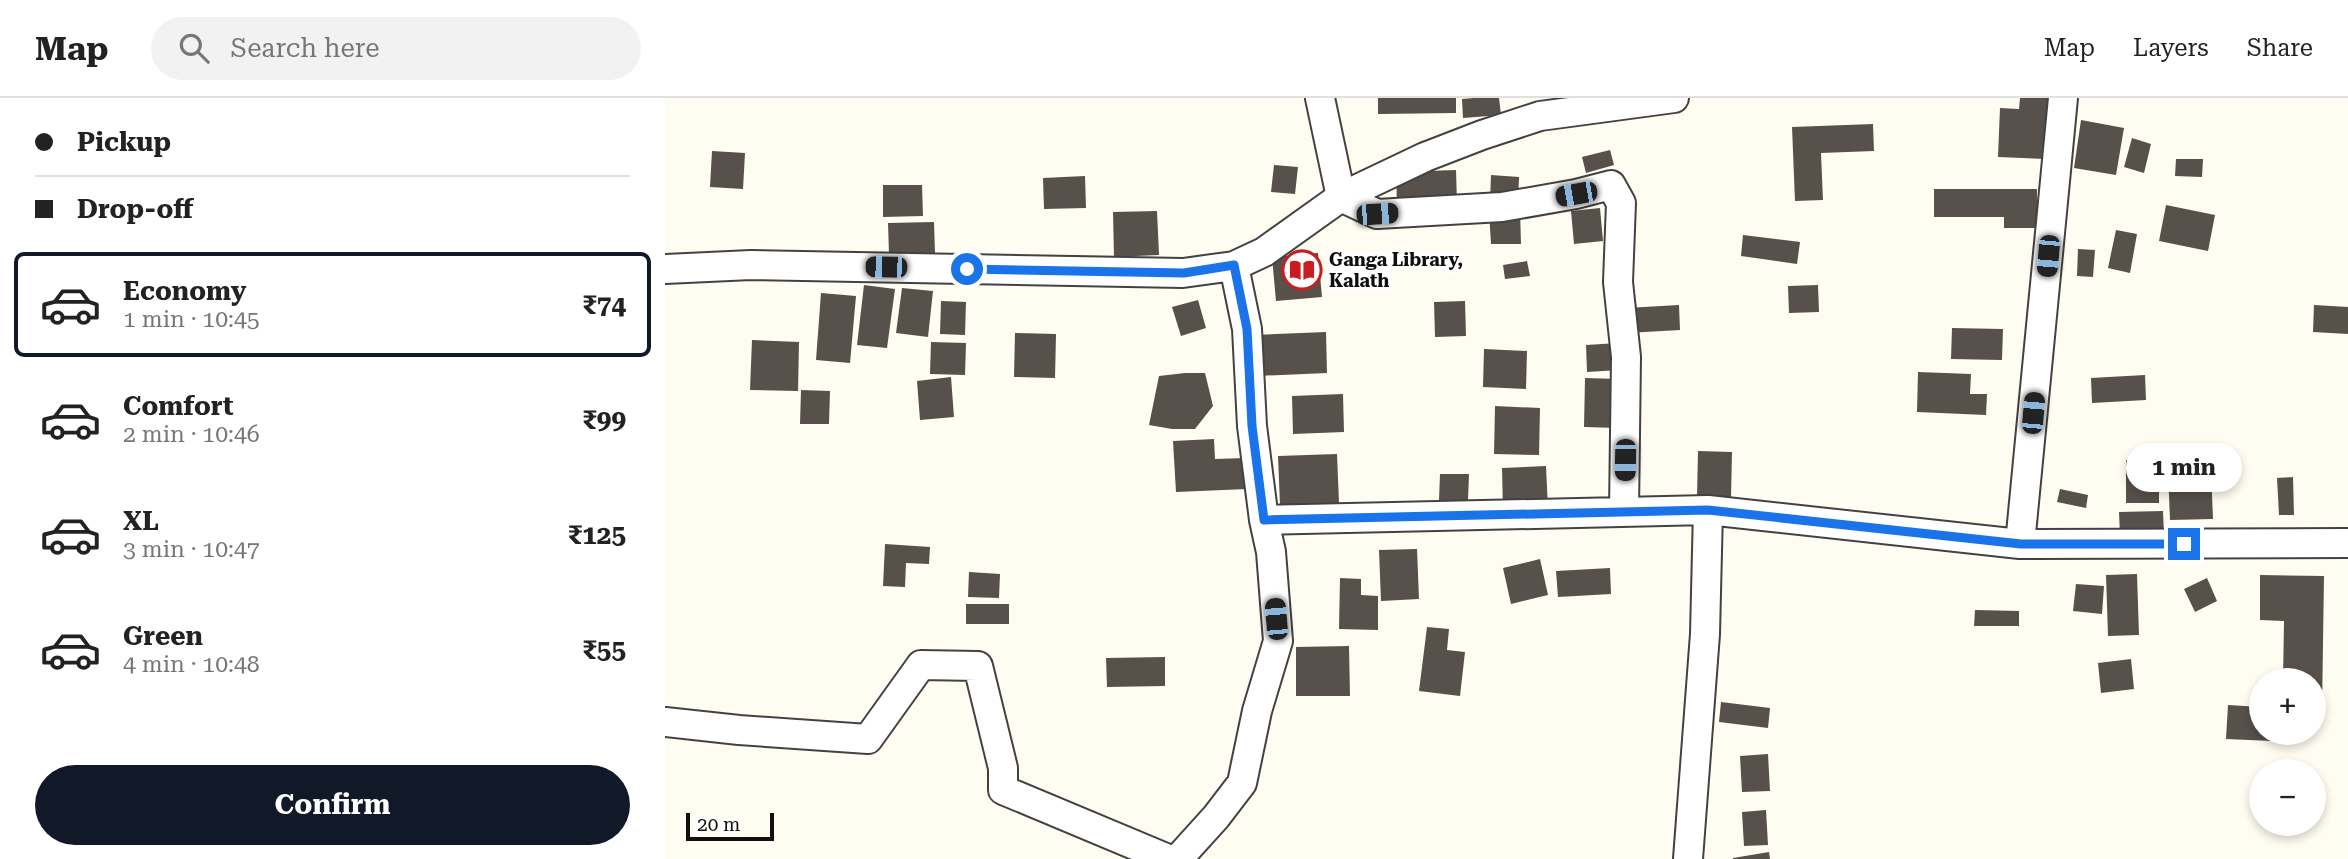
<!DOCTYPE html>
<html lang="en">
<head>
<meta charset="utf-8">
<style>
	:root { --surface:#fff; --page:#f2f2f2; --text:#222; --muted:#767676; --line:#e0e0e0; --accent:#111827 }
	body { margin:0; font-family:"Roboto Serif",serif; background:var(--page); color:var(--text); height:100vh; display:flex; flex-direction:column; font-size:26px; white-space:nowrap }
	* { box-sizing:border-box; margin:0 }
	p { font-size:23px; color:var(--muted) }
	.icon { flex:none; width:38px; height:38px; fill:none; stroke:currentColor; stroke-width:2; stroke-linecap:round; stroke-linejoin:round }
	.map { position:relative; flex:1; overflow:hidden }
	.drawer { display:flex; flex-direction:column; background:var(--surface); width:665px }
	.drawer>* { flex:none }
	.hud { display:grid; align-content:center; height:154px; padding:0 35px; background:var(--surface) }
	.buttons { position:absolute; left:1584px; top:570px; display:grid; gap:14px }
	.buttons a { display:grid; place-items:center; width:77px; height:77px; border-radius:50%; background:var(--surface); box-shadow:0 4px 10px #0003; font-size:35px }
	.scale { position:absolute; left:21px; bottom:18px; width:88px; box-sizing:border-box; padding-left:7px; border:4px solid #0f0f0f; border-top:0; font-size:19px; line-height:24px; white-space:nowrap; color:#0f0f0f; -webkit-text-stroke:5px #fff; paint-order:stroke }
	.end { position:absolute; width:32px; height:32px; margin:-16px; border:9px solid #1a73e8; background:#fff; box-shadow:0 0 0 4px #fff }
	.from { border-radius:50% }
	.bubble { position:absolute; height:49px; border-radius:24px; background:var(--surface); box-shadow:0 4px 10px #0003; font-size:23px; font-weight:700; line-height:49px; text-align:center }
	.car { position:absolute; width:21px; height:42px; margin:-21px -10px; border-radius:9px; box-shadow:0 0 5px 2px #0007; background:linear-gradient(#222 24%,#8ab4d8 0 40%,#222 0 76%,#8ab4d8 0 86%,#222 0) }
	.hud b { display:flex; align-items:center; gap:24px; height:66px; font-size:26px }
	.hud b+b { border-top:2px solid var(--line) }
	.hud i { width:18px; height:18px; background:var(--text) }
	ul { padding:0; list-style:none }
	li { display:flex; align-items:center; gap:21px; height:105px; margin:0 14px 10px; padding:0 21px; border:4px solid transparent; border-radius:10px }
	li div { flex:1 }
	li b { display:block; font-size:26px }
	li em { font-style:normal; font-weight:700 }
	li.on { border-color:var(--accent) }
	li>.icon { width:63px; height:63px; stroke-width:1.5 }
	.primary-button { display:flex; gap:14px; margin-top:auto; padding:14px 35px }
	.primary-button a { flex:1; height:80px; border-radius:42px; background:var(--accent); color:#fff; font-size:28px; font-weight:700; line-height:80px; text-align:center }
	header { display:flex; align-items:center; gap:42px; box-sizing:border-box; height:98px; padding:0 35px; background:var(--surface); border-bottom:2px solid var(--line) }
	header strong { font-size:33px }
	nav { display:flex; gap:38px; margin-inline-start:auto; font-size:24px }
	.search { width:490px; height:63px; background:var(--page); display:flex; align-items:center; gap:18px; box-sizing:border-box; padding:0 24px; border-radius:38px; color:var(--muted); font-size:26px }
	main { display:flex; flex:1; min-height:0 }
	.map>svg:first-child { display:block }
	.building { fill:#58504a }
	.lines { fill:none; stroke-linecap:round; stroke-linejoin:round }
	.minor-casing { stroke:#424242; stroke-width:32 }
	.minor { stroke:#fff; stroke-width:28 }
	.route { stroke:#1a73e8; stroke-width:9 }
	.labels { text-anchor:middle; stroke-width:7; stroke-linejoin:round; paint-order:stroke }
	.poi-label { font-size:18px; font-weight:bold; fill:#0f0f0f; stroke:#fff; text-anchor:start }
</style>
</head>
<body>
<header>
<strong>Map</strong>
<div class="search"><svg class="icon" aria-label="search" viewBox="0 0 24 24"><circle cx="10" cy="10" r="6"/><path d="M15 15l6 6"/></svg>Search here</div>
<nav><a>Map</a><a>Layers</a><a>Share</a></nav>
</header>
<main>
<section class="drawer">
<div class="hud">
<b><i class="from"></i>Pickup</b>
<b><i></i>Drop-off</b>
</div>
<ul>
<li class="on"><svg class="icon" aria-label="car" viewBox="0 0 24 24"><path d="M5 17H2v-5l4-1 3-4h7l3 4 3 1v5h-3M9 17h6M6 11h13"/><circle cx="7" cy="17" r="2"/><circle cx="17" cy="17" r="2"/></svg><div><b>Economy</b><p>1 min · 10:45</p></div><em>₹74</em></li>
<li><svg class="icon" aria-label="car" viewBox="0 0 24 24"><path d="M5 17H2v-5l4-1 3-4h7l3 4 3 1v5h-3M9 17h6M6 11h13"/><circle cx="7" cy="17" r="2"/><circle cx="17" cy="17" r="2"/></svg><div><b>Comfort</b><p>2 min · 10:46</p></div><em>₹99</em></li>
<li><svg class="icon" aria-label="car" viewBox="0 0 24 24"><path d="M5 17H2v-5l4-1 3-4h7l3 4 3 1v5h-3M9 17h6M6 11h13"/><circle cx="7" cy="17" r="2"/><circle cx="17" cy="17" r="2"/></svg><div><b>XL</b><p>3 min · 10:47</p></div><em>₹125</em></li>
<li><svg class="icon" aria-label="car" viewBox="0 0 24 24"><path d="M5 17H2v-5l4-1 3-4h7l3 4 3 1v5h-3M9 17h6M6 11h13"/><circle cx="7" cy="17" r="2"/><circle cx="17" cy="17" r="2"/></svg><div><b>Green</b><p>4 min · 10:48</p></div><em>₹55</em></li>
</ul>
<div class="primary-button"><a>Confirm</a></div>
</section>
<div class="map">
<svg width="1683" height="761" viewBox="0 0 1683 761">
	<rect width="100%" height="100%" fill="#fffdf1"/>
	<!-- building -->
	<path class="building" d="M 713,0 L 791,0 L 791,15 L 713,16 Z
		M 809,0 L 834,0 L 836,17 L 798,20 L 797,1 Z
		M 1355,0 L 1384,0 L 1382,61 L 1333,59 L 1335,10 L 1354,11 Z
		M 1416,22 L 1459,30 L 1451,77 L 1409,70 Z
		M 1208,26 L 1209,53 L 1156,55 L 1158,102 L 1130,103 L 1127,29 Z
		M 1467,40 L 1486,46 L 1479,75 L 1459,69 Z
		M 945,52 L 949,67 L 921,75 L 917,59 Z
		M 47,53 L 80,55 L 78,91 L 45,89 Z
		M 1511,61 L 1538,61 L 1537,79 L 1510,78 Z
		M 609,67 L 633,69 L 630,96 L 606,94 Z
		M 791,72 L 792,105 L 732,107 L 731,74 Z
		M 826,77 L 854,79 L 853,105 L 825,103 Z
		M 420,78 L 421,110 L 379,111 L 378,80 Z
		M 218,87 L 257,87 L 258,118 L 218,119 Z
		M 1269,91 L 1372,91 L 1372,130 L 1339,130 L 1339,119 L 1269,119 Z
		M 1501,107 L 1550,117 L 1543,153 L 1494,143 Z
		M 935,110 L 938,143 L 909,146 L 906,113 Z
		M 855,111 L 856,146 L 826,146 L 824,113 Z
		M 492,113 L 494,157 L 449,159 L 448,114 Z
		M 269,124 L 270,155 L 224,156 L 223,125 Z
		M 1451,132 L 1472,136 L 1465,175 L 1443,170 Z
		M 1078,137 L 1135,144 L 1132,166 L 1076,158 Z
		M 1413,151 L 1430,152 L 1428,179 L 1412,178 Z
		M 653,155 L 657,199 L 611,203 L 607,159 Z
		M 862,163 L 865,178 L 840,181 L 838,167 Z
		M 199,187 L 230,191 L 222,250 L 192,247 Z
		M 1153,187 L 1154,214 L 1124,215 L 1123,188 Z
		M 237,190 L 268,193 L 263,239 L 231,235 Z
		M 156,195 L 191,198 L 185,265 L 151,262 Z
		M 533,202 L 541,230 L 516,238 L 507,209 Z
		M 276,203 L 301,204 L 300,237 L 275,236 Z
		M 800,203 L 801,238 L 770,239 L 769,204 Z
		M 1014,207 L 1015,232 L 962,235 L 961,210 Z
		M 1649,207 L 1683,209 L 1683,236 L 1648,234 Z
		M 1287,230 L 1338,231 L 1337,262 L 1286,261 Z
		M 661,234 L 662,275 L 591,278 L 589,237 Z
		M 350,235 L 391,236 L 390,280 L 349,279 Z
		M 87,242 L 134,244 L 133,293 L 85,292 Z
		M 266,244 L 301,245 L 300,277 L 265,276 Z
		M 953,245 L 954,272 L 922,274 L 921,247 Z
		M 819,251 L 862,253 L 861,291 L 818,289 Z
		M 1253,274 L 1306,276 L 1305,296 L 1322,296 L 1321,317 L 1252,314 Z
		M 520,275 L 540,275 L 548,308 L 530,331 L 507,331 L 484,327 L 494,278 Z
		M 1480,277 L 1481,302 L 1427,305 L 1426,280 Z
		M 286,279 L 289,319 L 255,322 L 252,283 Z
		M 920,280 L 955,281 L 953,330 L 919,329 Z
		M 136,292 L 165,293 L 164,326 L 135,326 Z
		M 678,296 L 679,334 L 628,336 L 627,298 Z
		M 830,308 L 875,310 L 874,357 L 829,356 Z
		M 549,341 L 550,361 L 580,360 L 582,391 L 511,394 L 508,343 Z
		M 1033,353 L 1067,354 L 1066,400 L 1032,399 Z
		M 672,356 L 674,405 L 615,407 L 613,358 Z
		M 1461,362 L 1494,363 L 1494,405 L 1461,405 Z
		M 881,368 L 883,411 L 838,413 L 837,370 Z
		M 1546,371 L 1548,421 L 1505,422 L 1503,373 Z
		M 775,376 L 804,376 L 803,403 L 774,402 Z
		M 1628,379 L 1629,417 L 1614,417 L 1612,380 Z
		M 1395,391 L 1423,397 L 1421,410 L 1392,404 Z
		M 1498,413 L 1499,437 L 1455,438 L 1454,414 Z
		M 220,446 L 265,449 L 264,466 L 241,465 L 240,489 L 218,488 Z
		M 752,451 L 754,501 L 716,503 L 714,452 Z
		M 875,461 L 883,497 L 846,506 L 838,470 Z
		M 945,470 L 946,496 L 893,499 L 891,473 Z
		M 304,474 L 335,476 L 334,500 L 303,499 Z
		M 1472,476 L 1474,537 L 1443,538 L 1441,477 Z
		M 1595,477 L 1659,478 L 1657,612 L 1648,612 L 1648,583 L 1618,583 L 1619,523 L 1595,522 Z
		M 675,480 L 696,481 L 696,497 L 713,498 L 713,532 L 674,531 Z
		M 1542,480 L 1552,503 L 1530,514 L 1519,491 Z
		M 1411,486 L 1439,488 L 1437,516 L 1408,513 Z
		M 301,506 L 344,506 L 344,526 L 301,526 Z
		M 1310,512 L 1354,513 L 1354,528 L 1309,528 Z
		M 762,529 L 784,531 L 782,552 L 800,554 L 795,598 L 754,593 Z
		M 684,548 L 685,598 L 631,598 L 631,549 Z
		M 500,559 L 500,588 L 442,589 L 441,560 Z
		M 1466,561 L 1469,591 L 1436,595 L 1433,565 Z
		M 1056,604 L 1105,610 L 1103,630 L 1054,624 Z
		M 1563,607 L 1596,609 L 1596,635 L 1607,635 L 1607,643 L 1561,641 Z
		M 1103,656 L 1105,693 L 1077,694 L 1075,658 Z
		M 1101,712 L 1103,747 L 1079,748 L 1077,714 Z
		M 1104,754 L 1105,761 L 1068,761 L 1068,760 Z"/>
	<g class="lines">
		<!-- minor casing -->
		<g class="minor-casing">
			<path id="minor" d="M 655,0 L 676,99 L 712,116 L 837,109 L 911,96 L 946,87 L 956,105 L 953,184 L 961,259 L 959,414
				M 0,171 L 86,167 L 518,175 L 569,168 L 599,154 L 676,99 L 760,59 L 817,37 L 875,18 L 1009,0
				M 599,422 L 1043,412 L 1355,446 L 1683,445
				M 1355,446 L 1398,0
				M 0,624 L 74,632 L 203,641 L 256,567 L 313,568 L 338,670 L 338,692 L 503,761
				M 513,761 L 551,719 L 577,685 L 592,613 L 613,543 L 606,454 L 599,422 L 587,328 L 582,231 L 569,168
				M 1023,761 L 1040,536 L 1043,412"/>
		</g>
		<!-- minor -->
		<use href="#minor" class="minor"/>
	</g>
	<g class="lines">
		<!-- route -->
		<path class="route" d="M 302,171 L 519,175 L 569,167 L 582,231 L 587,328 L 599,422 L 1043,412 L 1356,446 L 1519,446"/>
	</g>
	<!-- icons -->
	<defs>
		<g id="library-ring" transform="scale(2.0125)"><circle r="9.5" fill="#fff" stroke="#c91d21" stroke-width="1.5"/><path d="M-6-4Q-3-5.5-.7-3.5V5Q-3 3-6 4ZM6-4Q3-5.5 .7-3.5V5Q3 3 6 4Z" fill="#c91d21"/></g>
	</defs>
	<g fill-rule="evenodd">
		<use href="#library-ring" x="637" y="172"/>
	</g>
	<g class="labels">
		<!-- poi labels -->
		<g class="poi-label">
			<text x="664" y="168">Ganga Library,<tspan x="664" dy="21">Kalath</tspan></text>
		</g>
	</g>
</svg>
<div class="buttons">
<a>+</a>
<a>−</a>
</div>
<div class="scale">20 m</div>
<i class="end from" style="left:302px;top:171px"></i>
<i class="end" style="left:1519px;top:446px"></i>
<div class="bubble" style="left:1461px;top:345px;width:116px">1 min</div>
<i class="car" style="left:911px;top:96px;rotate:260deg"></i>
<i class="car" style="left:712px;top:116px;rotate:86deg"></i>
<i class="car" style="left:1383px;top:158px;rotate:185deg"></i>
<i class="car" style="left:221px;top:169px;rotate:271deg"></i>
<i class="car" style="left:1368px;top:315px;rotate:5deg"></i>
<i class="car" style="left:960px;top:362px;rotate:181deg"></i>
<i class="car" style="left:611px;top:521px;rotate:355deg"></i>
</div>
</main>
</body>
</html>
